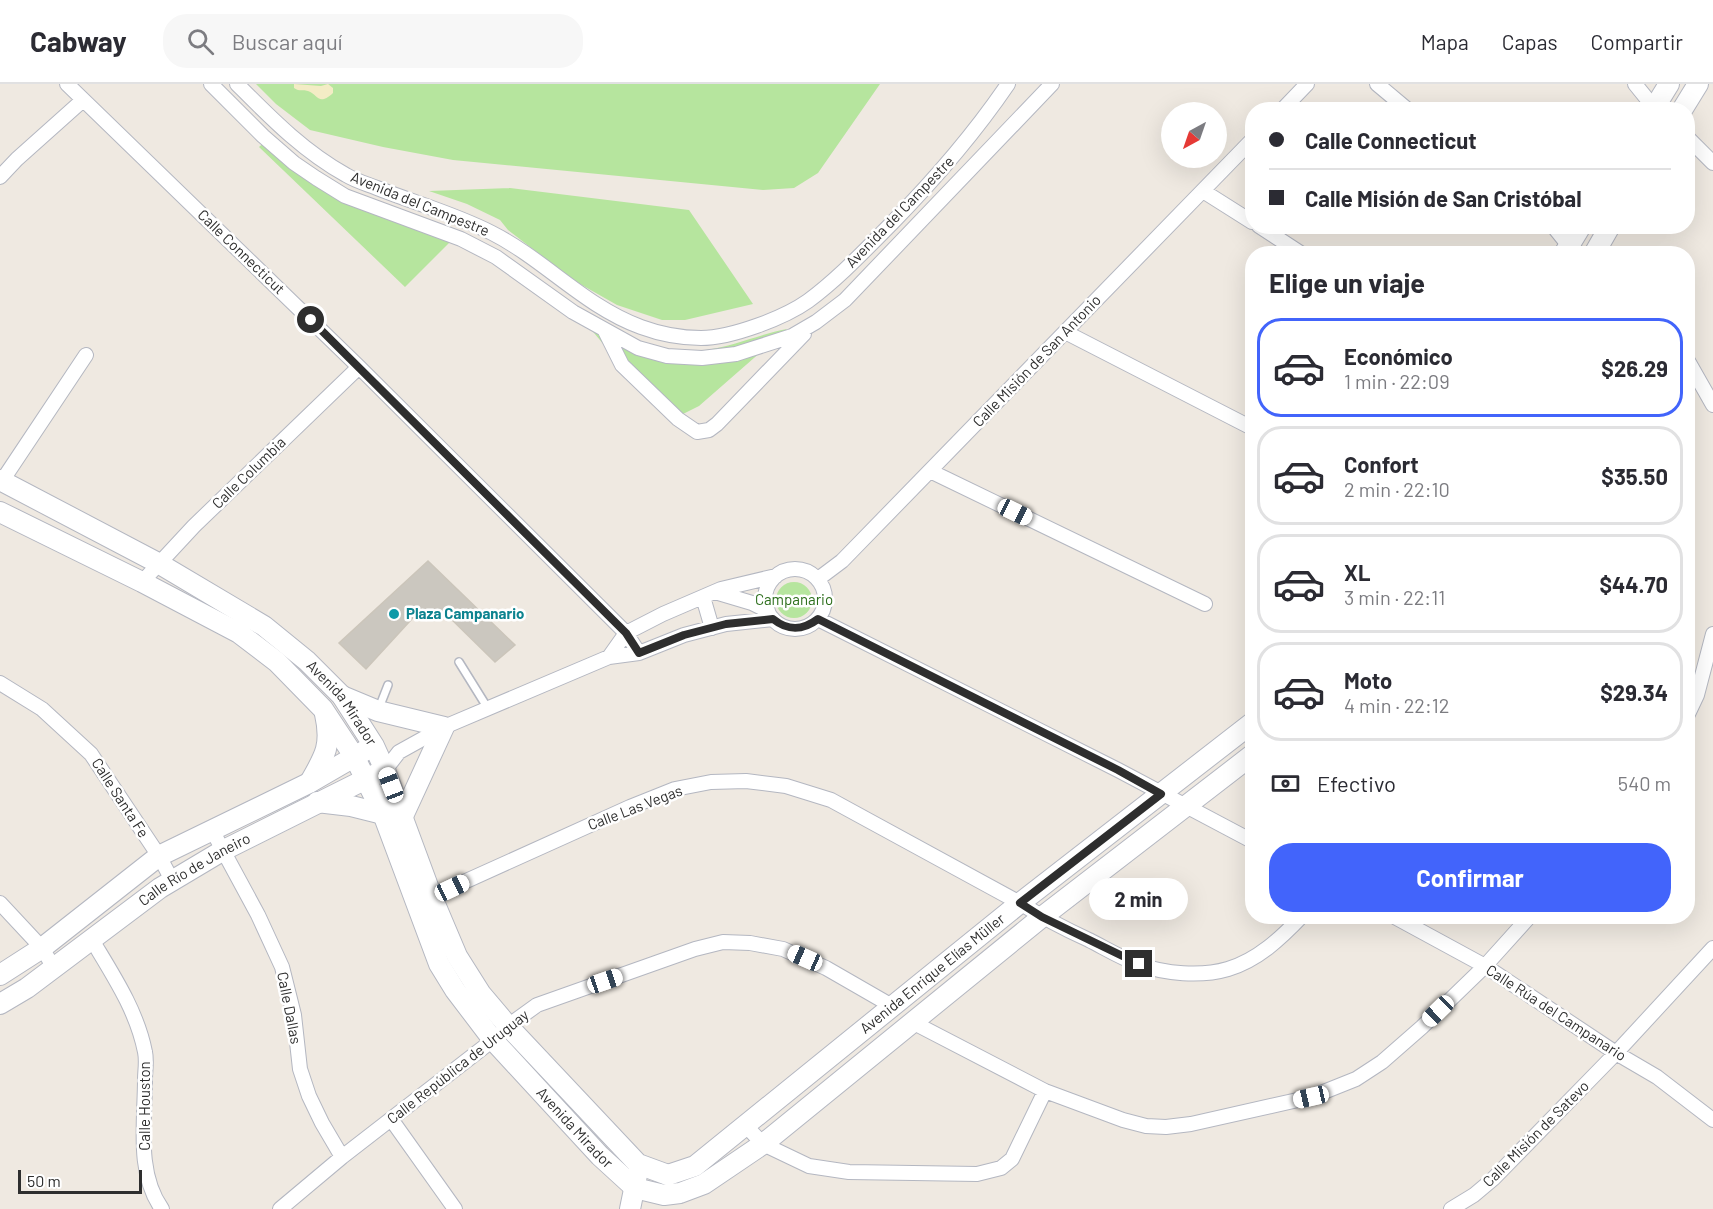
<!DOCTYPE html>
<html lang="es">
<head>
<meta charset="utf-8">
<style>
	:root { --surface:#fff; --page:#f7f7f7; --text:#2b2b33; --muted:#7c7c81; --line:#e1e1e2; --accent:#4264fb }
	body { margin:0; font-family:Barlow,sans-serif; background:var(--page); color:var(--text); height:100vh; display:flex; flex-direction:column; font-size:22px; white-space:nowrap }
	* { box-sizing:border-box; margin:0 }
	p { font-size:20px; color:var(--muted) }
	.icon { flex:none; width:33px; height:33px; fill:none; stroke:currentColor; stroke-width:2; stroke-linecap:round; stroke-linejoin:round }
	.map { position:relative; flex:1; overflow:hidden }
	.details { position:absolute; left:1245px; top:162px; width:450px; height:678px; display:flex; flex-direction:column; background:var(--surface); border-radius:24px; box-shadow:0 6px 24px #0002 }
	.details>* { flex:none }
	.guide { position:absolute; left:1245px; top:18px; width:450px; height:132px; border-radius:24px; box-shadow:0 6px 24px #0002; display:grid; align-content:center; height:132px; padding:0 24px; background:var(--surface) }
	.needle { width:39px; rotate:220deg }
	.fabs { position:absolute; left:1161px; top:18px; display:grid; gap:12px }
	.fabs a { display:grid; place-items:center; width:66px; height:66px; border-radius:50%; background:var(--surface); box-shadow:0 6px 24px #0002; font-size:30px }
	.scale { position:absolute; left:18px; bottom:15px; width:124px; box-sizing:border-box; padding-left:6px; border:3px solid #2e2e2e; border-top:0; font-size:16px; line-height:21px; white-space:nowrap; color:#2e2e2e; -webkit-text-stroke:4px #fff; paint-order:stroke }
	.end { position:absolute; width:27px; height:27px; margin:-14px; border:8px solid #2e2e2e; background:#fff; box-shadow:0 0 0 3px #fff }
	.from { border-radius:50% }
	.bubble { position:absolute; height:42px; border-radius:21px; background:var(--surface); box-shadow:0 6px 24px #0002; font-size:20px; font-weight:700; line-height:42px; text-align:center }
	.car { position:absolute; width:18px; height:36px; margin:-18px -9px; border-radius:8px; box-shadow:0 0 4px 2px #0007; background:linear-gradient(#fff 24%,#345 0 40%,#fff 0 76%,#345 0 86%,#fff 0) }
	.guide b { display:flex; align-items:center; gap:21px; height:57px; font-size:22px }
	.guide b+b { border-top:2px solid var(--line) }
	.guide i { width:15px; height:15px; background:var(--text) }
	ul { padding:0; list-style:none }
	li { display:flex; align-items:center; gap:18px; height:99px; margin:0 12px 9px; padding:0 12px; border:3px solid var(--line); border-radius:24px }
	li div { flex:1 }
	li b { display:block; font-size:22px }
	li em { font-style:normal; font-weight:700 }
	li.active { border-color:var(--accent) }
	li>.icon { width:54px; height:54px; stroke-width:1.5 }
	h2 { padding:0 24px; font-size:27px; line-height:72px }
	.pay { display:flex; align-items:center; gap:15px; height:66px; padding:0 24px; font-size:22px }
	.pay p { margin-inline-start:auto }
	.primary-button { display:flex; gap:12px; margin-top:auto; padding:12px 24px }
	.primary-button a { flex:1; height:69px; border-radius:24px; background:var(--accent); color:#fff; font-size:24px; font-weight:700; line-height:69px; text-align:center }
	header { display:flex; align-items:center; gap:36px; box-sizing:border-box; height:84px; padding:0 30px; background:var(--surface); border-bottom:2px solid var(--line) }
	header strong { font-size:28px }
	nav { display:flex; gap:33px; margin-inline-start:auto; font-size:21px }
	.search { width:420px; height:54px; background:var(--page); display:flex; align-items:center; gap:15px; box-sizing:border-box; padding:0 21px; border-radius:24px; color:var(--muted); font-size:22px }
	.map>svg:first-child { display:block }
	.green { fill:#b6e59e }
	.sand { fill:#f3ecc5 }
	.building { fill:#cbc7bf; stroke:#cbc5ba; stroke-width:1.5 }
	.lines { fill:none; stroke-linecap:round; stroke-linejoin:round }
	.service-casing { stroke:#b4b7c1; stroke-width:10 }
	.minor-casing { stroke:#b4b7c1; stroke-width:16 }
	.secondary-casing { stroke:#b4b7c1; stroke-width:22 }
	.service { stroke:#fff; stroke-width:7 }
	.minor { stroke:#fff; stroke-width:14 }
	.secondary { stroke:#fff; stroke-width:20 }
	.route { stroke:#2e2e2e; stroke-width:8 }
	.culture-dot { fill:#0f9aa8; stroke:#fff; stroke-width:2 }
	.labels { text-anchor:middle; stroke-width:5; stroke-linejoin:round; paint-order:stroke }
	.street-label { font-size:15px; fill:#2e2e2e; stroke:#fff }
	.park-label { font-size:15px; fill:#2c6e1b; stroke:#fff }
	.culture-label { font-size:15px; font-weight:bold; fill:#0d838f; stroke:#fff; text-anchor:start }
</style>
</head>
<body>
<header>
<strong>Cabway</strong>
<div class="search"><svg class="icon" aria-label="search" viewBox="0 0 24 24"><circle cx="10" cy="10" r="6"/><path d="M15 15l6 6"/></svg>Buscar aquí</div>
<nav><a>Mapa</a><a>Capas</a><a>Compartir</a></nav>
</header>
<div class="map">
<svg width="1713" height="1125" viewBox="0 0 1713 1125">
	<rect width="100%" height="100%" fill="#efe9e1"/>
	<!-- green -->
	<path class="green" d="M 256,0 L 880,0 L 818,89 L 794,104 L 763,106 L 453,76 L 383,63 L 310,46 L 276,20 Z
		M 268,55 L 328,99 L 457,151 L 405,203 L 259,63 Z
		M 510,104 L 689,126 L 753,220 L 685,236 L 662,236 L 617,221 L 573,196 L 508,146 L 500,136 L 467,120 L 429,107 Z
		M 589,243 C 621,260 670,271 706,266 C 734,262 760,250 787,245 L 699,322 L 681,331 L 625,286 Z
		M776 516a18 18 0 1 1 36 0a18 18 0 1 1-36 0Z"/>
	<!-- sand -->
	<path class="sand" d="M 294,0 L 321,2 L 328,0 L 333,4 L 333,9 C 318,23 318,10 308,7 C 303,5 300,8 294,4 Z"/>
	<!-- building -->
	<path class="building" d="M 428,477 L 515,561 L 495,578 L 444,528 L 440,532 L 434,526 L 428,532 L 421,525 L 366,585 L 339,559 Z"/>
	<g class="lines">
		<!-- service casing -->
		<g class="service-casing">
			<path id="service" d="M 459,578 L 487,623
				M 379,624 L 388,601"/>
		</g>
		<!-- minor casing -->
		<g class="minor-casing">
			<path id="minor" d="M 67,0 L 359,283 L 626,549 L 639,569
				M 211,0 L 263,52 L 294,79 L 316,94 L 345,112 L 461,155 L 496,173 L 573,228 L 638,264 L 667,272 L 702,274 L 736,270 L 792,252 L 816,238 L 845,216 L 1052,0
				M 237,0 C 271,34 303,67 346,91 C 356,97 367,100 377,104 C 415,119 455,130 492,149 C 545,176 584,222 641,243 C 660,250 681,254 701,254 C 731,254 784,234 808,217 C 839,194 865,166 892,139 C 935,95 974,50 1008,0
				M 1377,0 L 1408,26
				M 1635,0 L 1656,26
				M 1282,26 L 1307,0
				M 1688,54 L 1713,79
				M 0,93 L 17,75 L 83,16
				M 1203,107 L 1252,138
				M 1259,142 L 1302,170
				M 1553,142 L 1569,162 L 1580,170
				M 605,247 L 622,281 L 678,335 L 697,348 L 709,346 L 717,340 L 804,250
				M 1065,248 L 1252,344
				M 1688,277 L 1713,321
				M 930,387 L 1205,520
				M 0,400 L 86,271
				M765 515a30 30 0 1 1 60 0a30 30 0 1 1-60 0Z
				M 818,495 L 842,477 L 1252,56
				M 142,498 L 194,442 L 359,283
				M 715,508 L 752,519 L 768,527
				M 703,513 L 712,544
				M 818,535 L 1118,686 L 1252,757
				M 609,573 L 626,549 L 663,530 L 721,505 L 776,492
				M 0,599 L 42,625 L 91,670 L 159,772 L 172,796
				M 1688,630 L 1697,611 L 1713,550
				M 385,686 L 399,668 L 444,643 L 609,573 L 639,569 L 684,551 L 726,540 L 773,535
				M 212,746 L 258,831 L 282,883 L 294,931 L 300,985 L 309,1012 L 322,1039 L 342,1073
				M 424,816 L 630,723 L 675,705 L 711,698 L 746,697 L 786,702 L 831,716 L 1020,819 C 1042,833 1065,845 1089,856 C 1105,864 1121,874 1138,880 C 1165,890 1201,893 1228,885 C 1258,876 1281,854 1302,832
				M 0,819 L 42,864 L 54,884
				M 1393,832 L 1485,882 L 1616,969 L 1657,993 L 1713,1036
				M 92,856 C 113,891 137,927 145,968 C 147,977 145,987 145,995 C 145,1038 136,1089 162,1125
				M 914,939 L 1045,1007 L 1123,1036 L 1146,1042 L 1166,1043 L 1191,1040 L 1311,1013 L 1356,995 L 1382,978 L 1422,943 L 1485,882 L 1530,832
				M 391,1035 L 455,1125
				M 746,1042 L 763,1060 L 809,1082 L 849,1088 L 977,1090 L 1001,1084 L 1012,1075 L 1045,1007
				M 280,1125 L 342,1073 L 493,956 L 508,942 L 537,921 L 695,865 L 723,858 L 750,859 L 783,865 L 826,884 L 892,922
				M 1451,1125 L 1474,1111 L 1493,1095 L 1616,969 L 1713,864"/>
		</g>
		<!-- secondary casing -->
		<g class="secondary-casing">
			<g id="secondary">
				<path d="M 1653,26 L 1669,0"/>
				<path d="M 1682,26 L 1698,0"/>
				<path d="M 1564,170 L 1581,142"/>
				<path d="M 1594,170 L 1610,142"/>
				<path id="s1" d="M 0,396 L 158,479 L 264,542 L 307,577 L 342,612 L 374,662 L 385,686 L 432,813 L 457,872 L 481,910 L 508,942 L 638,1080 L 668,1091"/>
				<path id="s2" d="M 0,428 L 142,498 L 239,549 L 277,578 L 323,625 L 354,672 L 383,730 L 439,880 L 455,906 L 493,956 L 600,1072 L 635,1104 L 664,1111 L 680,1109 L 704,1100 L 763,1060 L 1042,833 L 1252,671"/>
				<path d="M 342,612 L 378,627 L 444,643 L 403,732"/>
				<path d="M 310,698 C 325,672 332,661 325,630"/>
				<path d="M 317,718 L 351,722 L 383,730"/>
				<path d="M 0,891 L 42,864 L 159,772 L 309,699 L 366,666"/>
				<path id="s3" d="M 0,920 L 27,904 L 160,804 L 222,767 L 378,689"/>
				<path id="s4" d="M 668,1091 L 695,1082 L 1020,819 L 1252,639"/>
				<path d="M 630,1125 L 637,1091"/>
			</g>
		</g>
		<!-- service -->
		<use href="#service" class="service"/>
		<!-- minor -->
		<use href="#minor" class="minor"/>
		<!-- secondary -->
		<use href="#secondary" class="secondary"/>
	</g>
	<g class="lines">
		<!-- route -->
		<path class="route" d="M 311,236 L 626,549 L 639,569 L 684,551 L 726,540 L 773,535 C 788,547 802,547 818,535 L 1118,686 L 1161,710 L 1020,819 L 1042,833 L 1139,880"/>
	</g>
	<!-- markers -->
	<circle class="culture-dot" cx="394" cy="530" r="6"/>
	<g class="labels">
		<!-- street labels -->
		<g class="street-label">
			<text transform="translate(420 120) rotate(22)" y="5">Avenida del Campestre</text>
			<text transform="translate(900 128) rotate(-46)" y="5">Avenida del Campestre</text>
			<text transform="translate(241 168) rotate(44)" y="5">Calle Connecticut</text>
			<text transform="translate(1037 277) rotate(-46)" y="5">Calle Misión de San Antonio</text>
			<text transform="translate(249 389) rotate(-44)" y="5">Calle Columbia</text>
			<text dy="5" stroke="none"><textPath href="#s1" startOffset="412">Avenida Mirador</textPath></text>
			<text transform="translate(120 714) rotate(57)" y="5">Calle Santa Fe</text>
			<text transform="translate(635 724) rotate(-21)" y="5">Calle Las Vegas</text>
			<text dy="5" stroke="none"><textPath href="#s3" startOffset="237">Calle Río de Janeiro</textPath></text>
			<text dy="5" stroke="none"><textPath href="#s4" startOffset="334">Avenida Enrique Elías Müller</textPath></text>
			<text transform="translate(289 924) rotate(79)" y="5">Calle Dallas</text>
			<text transform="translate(1556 929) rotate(33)" y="5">Calle Rúa del Campanario</text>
			<text transform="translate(458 983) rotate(-38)" y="5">Calle República de Uruguay</text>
			<text transform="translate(145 1022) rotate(-90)" y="5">Calle Houston</text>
			<text dy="5" stroke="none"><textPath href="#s2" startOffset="876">Avenida Mirador</textPath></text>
			<text transform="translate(1536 1050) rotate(-45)" y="5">Calle Misión de Satevo</text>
		</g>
		<!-- park labels -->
		<g class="park-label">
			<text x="794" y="521">Campanario</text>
		</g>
		<!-- culture labels -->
		<g class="culture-label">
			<text x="406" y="535">Plaza Campanario</text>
		</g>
	</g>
</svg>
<div class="fabs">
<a><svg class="needle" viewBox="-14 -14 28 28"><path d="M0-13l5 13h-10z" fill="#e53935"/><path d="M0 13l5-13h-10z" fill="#7c7c81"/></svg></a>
</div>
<div class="scale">50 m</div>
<i class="end from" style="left:311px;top:236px"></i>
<i class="end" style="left:1139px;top:880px"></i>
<div class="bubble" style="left:1089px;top:794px;width:99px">2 min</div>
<i class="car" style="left:1015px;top:428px;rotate:116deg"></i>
<i class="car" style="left:391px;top:701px;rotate:339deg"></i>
<i class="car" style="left:452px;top:804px;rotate:65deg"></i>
<i class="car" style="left:805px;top:874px;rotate:294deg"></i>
<i class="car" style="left:605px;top:897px;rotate:71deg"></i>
<i class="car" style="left:1438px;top:927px;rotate:226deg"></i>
<i class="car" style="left:1311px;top:1013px;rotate:257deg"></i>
<div class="guide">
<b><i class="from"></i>Calle Connecticut</b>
<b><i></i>Calle Misión de San Cristóbal</b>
</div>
<section class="details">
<h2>Elige un viaje</h2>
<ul>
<li class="active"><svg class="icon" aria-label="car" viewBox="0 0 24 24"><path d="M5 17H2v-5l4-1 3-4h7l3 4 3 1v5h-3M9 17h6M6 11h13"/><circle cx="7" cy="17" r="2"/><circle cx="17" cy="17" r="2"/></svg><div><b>Económico</b><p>1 min · 22:09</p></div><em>$26.29</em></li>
<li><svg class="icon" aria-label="car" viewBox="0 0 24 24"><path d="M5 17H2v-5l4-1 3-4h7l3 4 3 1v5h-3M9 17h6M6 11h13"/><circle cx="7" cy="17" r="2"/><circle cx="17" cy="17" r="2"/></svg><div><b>Confort</b><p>2 min · 22:10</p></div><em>$35.50</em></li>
<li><svg class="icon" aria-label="car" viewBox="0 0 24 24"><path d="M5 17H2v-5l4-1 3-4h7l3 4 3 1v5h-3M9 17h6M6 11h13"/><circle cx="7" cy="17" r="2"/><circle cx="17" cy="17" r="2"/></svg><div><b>XL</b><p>3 min · 22:11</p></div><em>$44.70</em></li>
<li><svg class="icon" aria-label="car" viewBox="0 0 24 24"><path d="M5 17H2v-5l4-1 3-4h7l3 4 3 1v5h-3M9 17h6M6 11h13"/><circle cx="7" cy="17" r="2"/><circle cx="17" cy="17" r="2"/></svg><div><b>Moto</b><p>4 min · 22:12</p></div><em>$29.34</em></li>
</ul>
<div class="pay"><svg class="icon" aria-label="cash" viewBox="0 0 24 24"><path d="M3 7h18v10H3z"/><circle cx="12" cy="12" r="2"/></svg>Efectivo<p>540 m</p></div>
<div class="primary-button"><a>Confirmar</a></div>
</section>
</div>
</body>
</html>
